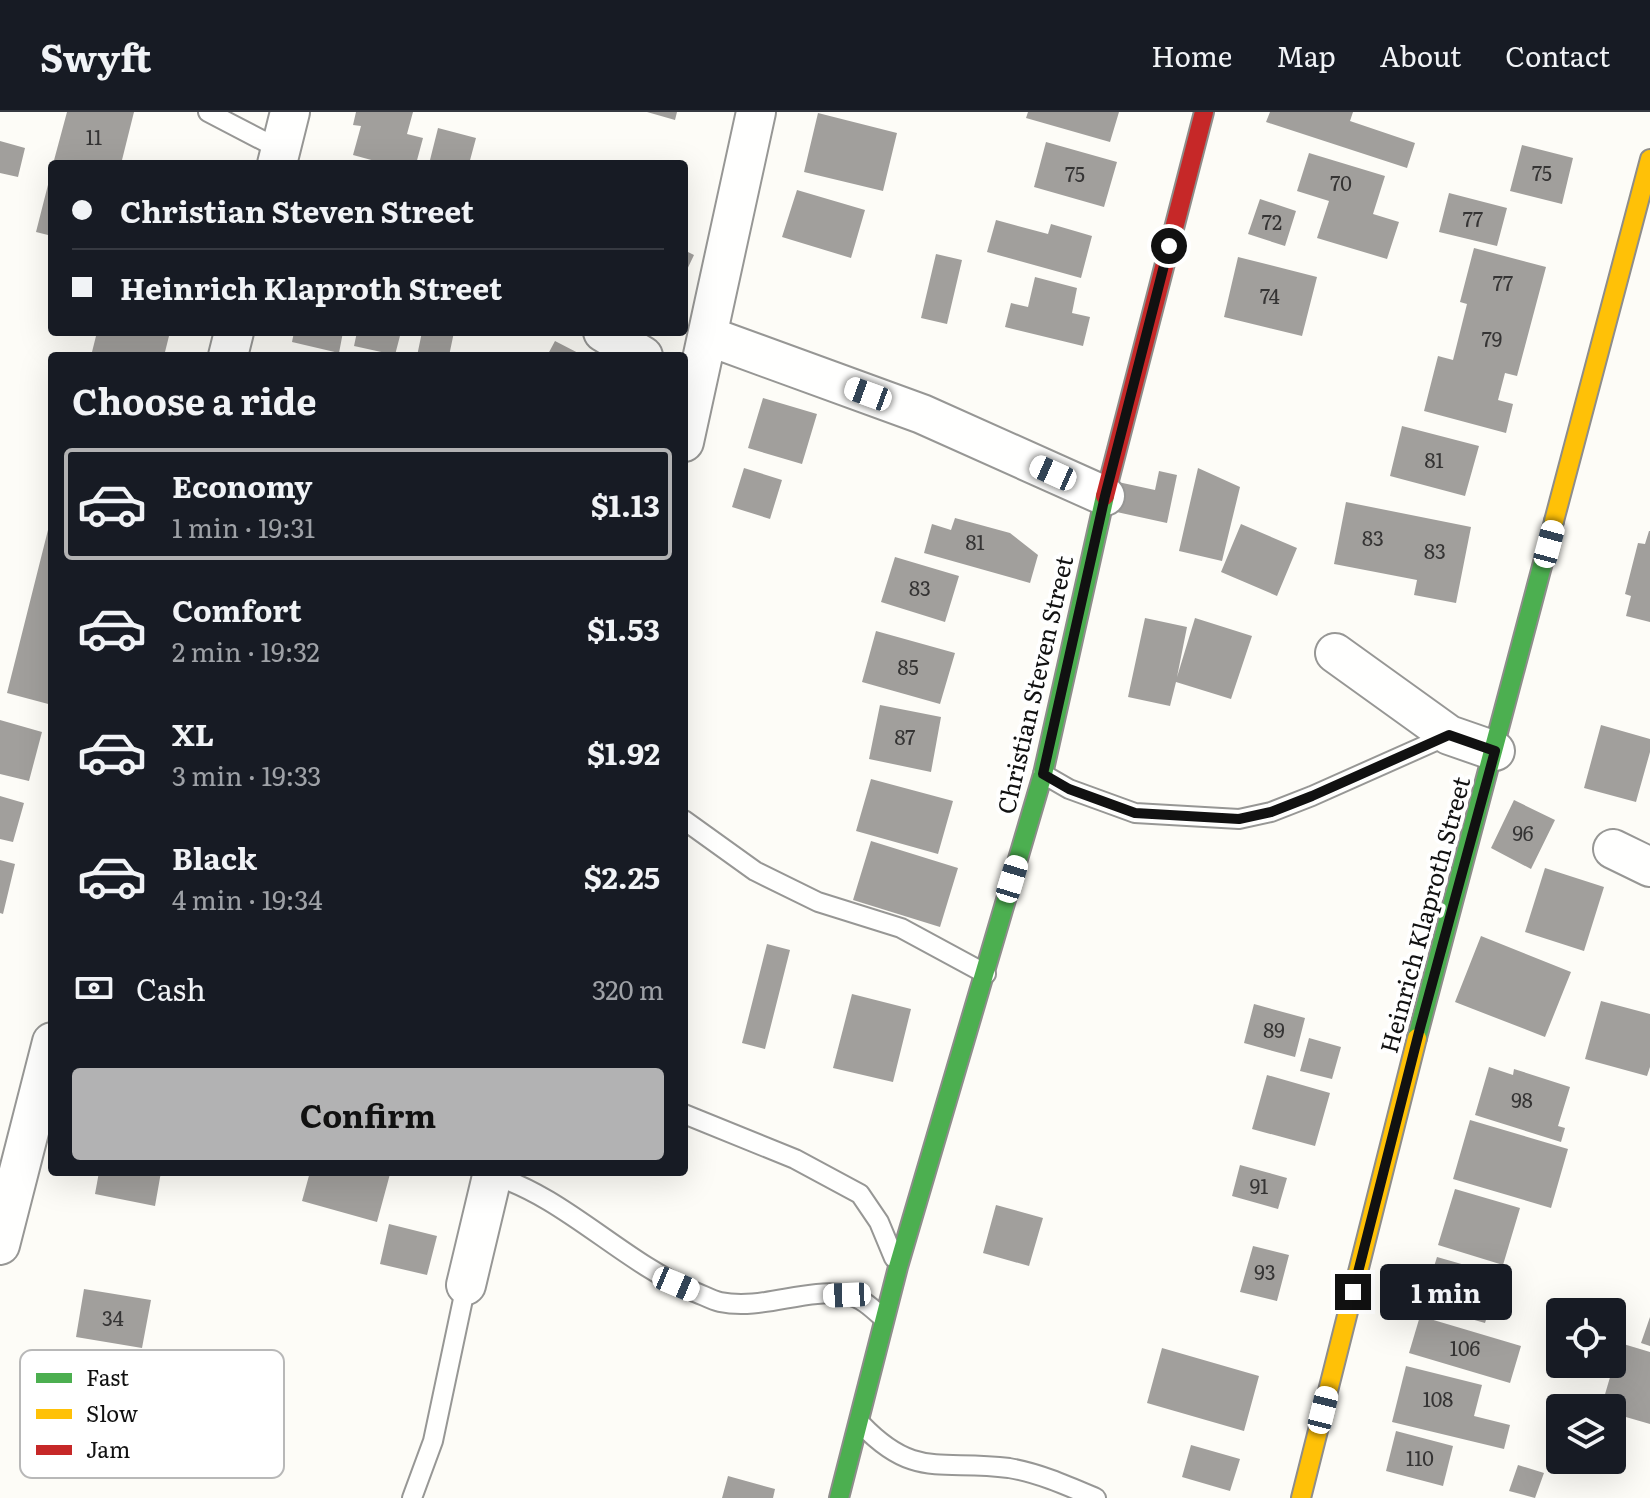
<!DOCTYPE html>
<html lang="en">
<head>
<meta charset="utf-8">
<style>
	:root { --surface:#171b24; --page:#20242c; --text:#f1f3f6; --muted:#9ea1a6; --line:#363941; --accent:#b2b2b3 }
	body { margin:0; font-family:Literata,serif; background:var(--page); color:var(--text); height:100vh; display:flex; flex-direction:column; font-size:30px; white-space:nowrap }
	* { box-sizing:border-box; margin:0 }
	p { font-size:26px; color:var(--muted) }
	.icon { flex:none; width:44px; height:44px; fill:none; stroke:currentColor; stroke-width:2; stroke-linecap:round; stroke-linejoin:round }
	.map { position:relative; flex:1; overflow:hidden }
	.details { position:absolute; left:48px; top:240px; width:640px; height:824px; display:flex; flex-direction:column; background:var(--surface); border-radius:8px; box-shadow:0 8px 32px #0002 }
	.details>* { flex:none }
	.top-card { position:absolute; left:48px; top:48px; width:640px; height:176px; border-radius:8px; box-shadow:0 8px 32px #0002; display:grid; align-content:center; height:176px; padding:0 24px; background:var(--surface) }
	.fabs { position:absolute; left:1546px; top:1186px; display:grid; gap:16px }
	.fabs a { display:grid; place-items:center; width:80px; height:80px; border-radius:8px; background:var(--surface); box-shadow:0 8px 32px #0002; font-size:40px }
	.end { position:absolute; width:36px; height:36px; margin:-18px; border:10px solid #111; background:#fff; box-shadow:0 0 0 4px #fff }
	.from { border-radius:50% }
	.bubble { position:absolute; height:56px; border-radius:8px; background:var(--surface); box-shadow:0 8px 32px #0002; font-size:26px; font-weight:700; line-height:56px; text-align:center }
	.car { position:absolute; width:24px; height:48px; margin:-24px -12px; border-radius:10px; box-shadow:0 0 6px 2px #0007; background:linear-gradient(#fff 24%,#345 0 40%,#fff 0 76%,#345 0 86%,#fff 0) }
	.top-card b { display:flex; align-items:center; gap:28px; height:76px; font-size:30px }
	.top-card b+b { border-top:2px solid var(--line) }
	.top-card i { width:20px; height:20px; background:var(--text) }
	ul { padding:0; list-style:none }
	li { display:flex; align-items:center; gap:24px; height:112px; margin:0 16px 12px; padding:0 8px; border:4px solid transparent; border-radius:8px }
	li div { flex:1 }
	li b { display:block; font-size:30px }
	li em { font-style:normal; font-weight:700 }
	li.current { border-color:var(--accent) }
	li>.icon { width:72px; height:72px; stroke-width:1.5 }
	h2 { padding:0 24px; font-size:36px; line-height:96px }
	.pay { display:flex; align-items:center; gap:20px; height:88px; padding:0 24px; font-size:30px }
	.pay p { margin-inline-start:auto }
	.button { display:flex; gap:16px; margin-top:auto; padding:16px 24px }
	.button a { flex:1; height:92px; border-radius:8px; background:var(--accent); color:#111; font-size:32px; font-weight:700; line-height:92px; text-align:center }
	header { display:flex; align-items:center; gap:48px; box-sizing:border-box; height:112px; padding:0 40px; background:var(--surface); border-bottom:2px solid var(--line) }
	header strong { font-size:38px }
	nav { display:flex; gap:44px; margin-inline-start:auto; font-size:28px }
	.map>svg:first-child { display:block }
	.building { fill:#a19f9c }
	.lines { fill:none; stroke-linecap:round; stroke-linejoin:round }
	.lane-casing { stroke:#979795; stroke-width:22 }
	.street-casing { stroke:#979795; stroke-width:42 }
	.fast-casing { stroke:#8e8d8b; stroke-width:22 }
	.slow-casing { stroke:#8e8d8b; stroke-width:22 }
	.jam-casing { stroke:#8e8d8b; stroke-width:22 }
	.lane { stroke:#fffffe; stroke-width:18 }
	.street { stroke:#fffffe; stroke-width:38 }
	.fast { stroke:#4caf50; stroke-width:18 }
	.slow { stroke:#ffc107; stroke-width:18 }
	.jam { stroke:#c62828; stroke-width:18 }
	.route { stroke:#111; stroke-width:10 }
	.labels { text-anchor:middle; stroke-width:8; stroke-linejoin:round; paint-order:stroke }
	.number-label { font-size:20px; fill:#353434 }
	.street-label { font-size:24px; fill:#111; stroke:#fff }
	.key { fill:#fff; stroke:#b8b8b8; stroke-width:2 }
	.key-label { font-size:22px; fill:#111 }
</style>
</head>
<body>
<header>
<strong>Swyft</strong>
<nav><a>Home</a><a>Map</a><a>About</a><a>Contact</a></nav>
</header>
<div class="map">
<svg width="1650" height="1386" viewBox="0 0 1650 1386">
	<rect width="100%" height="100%" fill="#fdfcf7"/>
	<!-- building -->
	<path class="building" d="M 67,0 L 134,0 L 121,52 L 53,52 Z
		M 356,0 L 413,0 L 407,22 L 423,26 L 416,52 L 386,52 L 353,43 L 361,14 L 353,13 Z
		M 647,0 L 677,0 L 675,8 Z
		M 1028,0 L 1119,0 L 1110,30 L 1026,6 Z
		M 1270,0 L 1353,0 L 1350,9 L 1415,31 L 1407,56 L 1266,10 Z
		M 818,1 L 897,21 L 883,79 L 804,60 Z
		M 438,16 L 476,26 L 469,52 L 429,52 Z
		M 0,29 L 25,36 L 18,65 L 0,61 Z
		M 1046,30 L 1117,50 L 1104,95 L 1034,75 Z
		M 1522,33 L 1573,46 L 1562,92 L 1510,79 Z
		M 1309,41 L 1385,64 L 1373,102 L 1399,110 L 1387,147 L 1317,126 L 1329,89 L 1297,79 Z
		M 51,61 L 52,61 L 52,124 L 36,120 Z
		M 797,78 L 865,98 L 851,146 L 782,125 Z
		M 1449,81 L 1507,96 L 1497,134 L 1439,120 Z
		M 1260,87 L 1296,99 L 1285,134 L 1248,122 Z
		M 996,108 L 1048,122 L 1051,112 L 1092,124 L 1081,166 L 987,140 Z
		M 1474,136 L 1546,155 L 1517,264 L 1505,261 L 1498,288 L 1513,292 L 1506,321 L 1424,299 L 1438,244 L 1453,248 L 1467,192 L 1460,190 Z
		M 684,138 L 694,143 L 684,164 Z
		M 936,142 L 962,148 L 947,212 L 921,206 Z
		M 1238,145 L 1317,165 L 1302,224 L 1224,205 Z
		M 1035,165 L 1077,176 L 1072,201 L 1090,205 L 1083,234 L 1005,215 L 1011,191 L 1028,195 Z
		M 97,220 L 170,220 L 164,244 L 91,244 Z
		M 294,220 L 343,220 L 339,241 L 292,230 Z
		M 357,220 L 401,220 L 395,243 L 354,234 Z
		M 422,220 L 454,220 L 449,244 L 417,244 Z
		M 555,229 L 584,244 L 547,244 Z
		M 763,286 L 817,302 L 802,352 L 748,336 Z
		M 1402,314 L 1479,334 L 1465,384 L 1390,364 Z
		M 744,356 L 782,368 L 770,407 L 732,395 Z
		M 1198,356 L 1240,375 L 1222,449 L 1179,439 Z
		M 1159,359 L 1177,363 L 1167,411 L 1112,399 L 1118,370 L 1155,378 Z
		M 1346,390 L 1471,415 L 1456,491 L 1414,483 L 1417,468 L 1334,452 Z
		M 51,406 L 52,406 L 52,593 L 7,581 Z
		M 955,406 L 1010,421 L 1038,443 L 1030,471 L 924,441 L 932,412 L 951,418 Z
		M 1241,412 L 1297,436 L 1277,484 L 1221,460 Z
		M 1649,419 L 1650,419 L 1650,510 L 1626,504 L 1631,484 L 1625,482 L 1638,431 L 1645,432 Z
		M 895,445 L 959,464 L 945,510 L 881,490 Z
		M 1145,506 L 1187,515 L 1177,565 L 1195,506 L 1252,524 L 1231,587 L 1176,570 L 1170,594 L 1128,585 Z
		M 876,519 L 955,541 L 940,592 L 862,570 Z
		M 880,593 L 941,605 L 931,660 L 869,647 Z
		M 0,608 L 42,620 L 29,669 L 0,662 Z
		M 1601,613 L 1650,627 L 1650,640 L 1636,690 L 1584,676 Z
		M 871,667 L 953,689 L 938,742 L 856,719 Z
		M 0,684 L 24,691 L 13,730 L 0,727 Z
		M 1514,688 L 1555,708 L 1531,757 L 1491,736 Z
		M 871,729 L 958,756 L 940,815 L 853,788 Z
		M 0,748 L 15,752 L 3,802 L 0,801 Z
		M 1545,756 L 1604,775 L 1584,839 L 1525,820 Z
		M 1481,824 L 1571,860 L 1545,925 L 1455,890 Z
		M 767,832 L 790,838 L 765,937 L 742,931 Z
		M 852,882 L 911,897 L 893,970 L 833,956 Z
		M 1601,889 L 1650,902 L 1650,955 L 1647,964 L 1585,947 Z
		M 1254,892 L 1305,906 L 1295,945 L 1244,931 Z
		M 1309,926 L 1341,935 L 1332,967 L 1300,959 Z
		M 1489,955 L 1513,963 L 1514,957 L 1570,975 L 1558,1014 L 1565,1016 L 1561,1030 L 1475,1003 Z
		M 1267,963 L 1330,981 L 1315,1034 L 1252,1017 Z
		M 1470,1008 L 1568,1037 L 1551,1096 L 1453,1067 Z
		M 1240,1053 L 1287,1066 L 1278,1097 L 1232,1084 Z
		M 99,1060 L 161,1060 L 155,1094 L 95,1082 Z
		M 310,1060 L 382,1060 L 390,1062 L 377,1110 L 302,1089 Z
		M 1455,1077 L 1520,1096 L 1503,1153 L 1438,1133 Z
		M 996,1093 L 1043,1106 L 1029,1154 L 983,1141 Z
		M 389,1112 L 437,1124 L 427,1163 L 380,1152 Z
		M 1253,1134 L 1289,1143 L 1277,1189 L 1240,1180 Z
		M 1437,1145 L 1500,1163 L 1485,1211 L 1422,1193 Z
		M 84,1177 L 151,1188 L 142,1236 L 76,1225 Z
		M 1420,1204 L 1521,1234 L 1510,1271 L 1409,1241 Z
		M 1650,1205 L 1650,1234 L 1641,1231 Z
		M 1620,1231 L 1650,1240 L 1650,1312 L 1612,1301 L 1612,1296 L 1601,1296 Z
		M 1162,1236 L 1259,1264 L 1244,1319 L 1147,1291 Z
		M 1406,1254 L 1482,1273 L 1474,1304 L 1510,1313 L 1504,1337 L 1392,1310 Z
		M 1396,1319 L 1453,1334 L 1443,1374 L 1386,1359 Z
		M 1191,1333 L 1240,1347 L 1230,1379 L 1182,1365 Z
		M 1518,1353 L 1544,1361 L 1535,1386 L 1509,1379 Z
		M 728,1364 L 775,1377 L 773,1386 L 722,1386 Z"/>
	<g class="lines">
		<!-- lane casing -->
		<g class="lane-casing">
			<path id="lane" d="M 208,0 L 281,38
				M 1043,662 L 1069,677 L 1135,701 L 1239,707 L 1271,700 L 1312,684 L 1449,623
				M 684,708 L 755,759 L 818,790 L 901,816 L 986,862
				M 684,1002 L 795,1047 L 860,1082 L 879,1110 L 894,1146
				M 492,1063 C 563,1084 622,1149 692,1179 C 701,1182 711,1188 720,1190 C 763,1199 806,1175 848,1183 C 862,1186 873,1197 883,1206
				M 862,1313 C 915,1368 942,1347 1009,1356 C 1039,1361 1068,1374 1096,1386
				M 412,1386 L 433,1329 L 466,1173"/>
		</g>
		<!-- street casing -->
		<g class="street-casing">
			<path id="street" d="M 277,52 L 290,0
				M 603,220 L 643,244
				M 708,224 L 922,302 L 1105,384
				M 228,244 L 234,220
				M 684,330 L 756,0
				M 1335,541 L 1449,623 L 1495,639
				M 1613,737 L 1650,755
				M 0,1133 L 52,930
				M 466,1173 L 493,1060"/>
		</g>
		<!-- fast casing -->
		<g class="fast-casing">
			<path id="fast" d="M 1417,926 L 1554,409
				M 839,1386 L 898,1155 L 1043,662 L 1105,384"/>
		</g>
		<!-- slow casing -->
		<g class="slow-casing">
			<path id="slow" d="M 1554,409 L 1650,47
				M 1301,1386 L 1417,926"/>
		</g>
		<!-- jam casing -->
		<g class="jam-casing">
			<path id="jam" d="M 1105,384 L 1204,0"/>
		</g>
		<!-- lane -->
		<use href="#lane" class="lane"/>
		<!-- street -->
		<use href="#street" class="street"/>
		<!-- fast -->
		<use href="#fast" class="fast"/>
		<!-- slow -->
		<use href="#slow" class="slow"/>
		<!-- jam -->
		<use href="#jam" class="jam"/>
	</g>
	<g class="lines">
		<!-- route -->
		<path class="route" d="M 1169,134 L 1105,384 L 1043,662 L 1069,677 L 1135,701 L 1239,707 L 1271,700 L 1312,684 L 1449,623 L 1495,639 L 1420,916 L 1353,1180"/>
	</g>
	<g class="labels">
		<!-- number labels -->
		<g class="number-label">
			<text x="94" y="33">11</text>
			<text x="1542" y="69">75</text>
			<text x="1075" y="70">75</text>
			<text x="1341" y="79">70</text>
			<text x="1473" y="115">77</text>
			<text x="1272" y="118">72</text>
			<text x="1503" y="179">77</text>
			<text x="1270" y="192">74</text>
			<text x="1492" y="235">79</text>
			<text x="1434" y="356">81</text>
			<text x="1373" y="434">83</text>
			<text x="975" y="438">81</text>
			<text x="1435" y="447">83</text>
			<text x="920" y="484">83</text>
			<text x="908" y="563">85</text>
			<text x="905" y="633">87</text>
			<text x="1523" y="729">96</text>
			<text x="1274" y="926">89</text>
			<text x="1522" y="996">98</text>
			<text x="1259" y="1082">91</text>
			<text x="1265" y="1168">93</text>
			<text x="113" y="1214">34</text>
			<text x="1465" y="1244">106</text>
			<text x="1438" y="1295">108</text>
			<text x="1420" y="1354">110</text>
		</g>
		<!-- street labels -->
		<g class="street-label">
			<text transform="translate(1036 573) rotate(-77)" y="8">Christian Steven Street</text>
			<text transform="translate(1426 803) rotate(-75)" y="8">Heinrich Klaproth Street</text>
		</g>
	</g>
	<!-- legend -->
	<rect x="20" y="1238" width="264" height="128" rx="12" class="key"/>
	<rect x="36" y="1261" width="36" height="10" fill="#4caf50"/>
	<rect x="36" y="1297" width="36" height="10" fill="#ffc107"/>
	<rect x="36" y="1333" width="36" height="10" fill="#c62828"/>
	<g class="key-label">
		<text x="86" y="1274">Fast</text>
		<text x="86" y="1310">Slow</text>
		<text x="86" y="1346">Jam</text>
	</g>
</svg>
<div class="fabs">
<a><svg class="icon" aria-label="locate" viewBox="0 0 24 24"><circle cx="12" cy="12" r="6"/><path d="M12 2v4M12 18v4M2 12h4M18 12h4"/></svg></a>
<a><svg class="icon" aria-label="layers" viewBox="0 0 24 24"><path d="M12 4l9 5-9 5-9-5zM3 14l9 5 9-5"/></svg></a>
</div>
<i class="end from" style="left:1169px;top:134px"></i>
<i class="end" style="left:1353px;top:1180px"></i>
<div class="bubble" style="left:1380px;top:1152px;width:132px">1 min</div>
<i class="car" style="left:868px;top:282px;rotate:290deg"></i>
<i class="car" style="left:1053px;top:361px;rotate:294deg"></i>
<i class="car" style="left:1549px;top:432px;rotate:15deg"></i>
<i class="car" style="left:1012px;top:767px;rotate:17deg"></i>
<i class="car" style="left:676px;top:1172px;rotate:113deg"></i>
<i class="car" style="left:847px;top:1183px;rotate:268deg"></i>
<i class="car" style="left:1323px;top:1298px;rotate:14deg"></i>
<div class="top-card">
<b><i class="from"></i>Christian Steven Street</b>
<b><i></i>Heinrich Klaproth Street</b>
</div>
<section class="details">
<h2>Choose a ride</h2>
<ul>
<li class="current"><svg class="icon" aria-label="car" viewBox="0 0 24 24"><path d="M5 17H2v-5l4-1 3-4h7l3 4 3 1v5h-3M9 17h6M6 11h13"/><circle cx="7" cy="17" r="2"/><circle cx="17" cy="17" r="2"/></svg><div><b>Economy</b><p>1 min · 19:31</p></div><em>$1.13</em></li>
<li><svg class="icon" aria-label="car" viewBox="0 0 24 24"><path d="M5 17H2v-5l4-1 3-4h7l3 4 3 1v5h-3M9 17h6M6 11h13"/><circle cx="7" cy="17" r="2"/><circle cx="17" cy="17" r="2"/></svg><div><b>Comfort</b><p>2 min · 19:32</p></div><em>$1.53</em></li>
<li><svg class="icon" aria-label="car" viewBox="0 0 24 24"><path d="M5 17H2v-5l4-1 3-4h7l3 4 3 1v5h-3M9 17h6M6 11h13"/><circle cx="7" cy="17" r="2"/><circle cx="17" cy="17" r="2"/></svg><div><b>XL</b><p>3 min · 19:33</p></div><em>$1.92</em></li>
<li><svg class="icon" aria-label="car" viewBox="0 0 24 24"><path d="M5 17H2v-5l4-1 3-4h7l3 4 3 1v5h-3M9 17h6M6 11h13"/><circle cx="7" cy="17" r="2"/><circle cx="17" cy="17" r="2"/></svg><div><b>Black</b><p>4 min · 19:34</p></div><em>$2.25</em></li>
</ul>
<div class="pay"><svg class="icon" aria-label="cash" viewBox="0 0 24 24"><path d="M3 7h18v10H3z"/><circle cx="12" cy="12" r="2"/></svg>Cash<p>320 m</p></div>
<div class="button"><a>Confirm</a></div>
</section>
</div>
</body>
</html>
